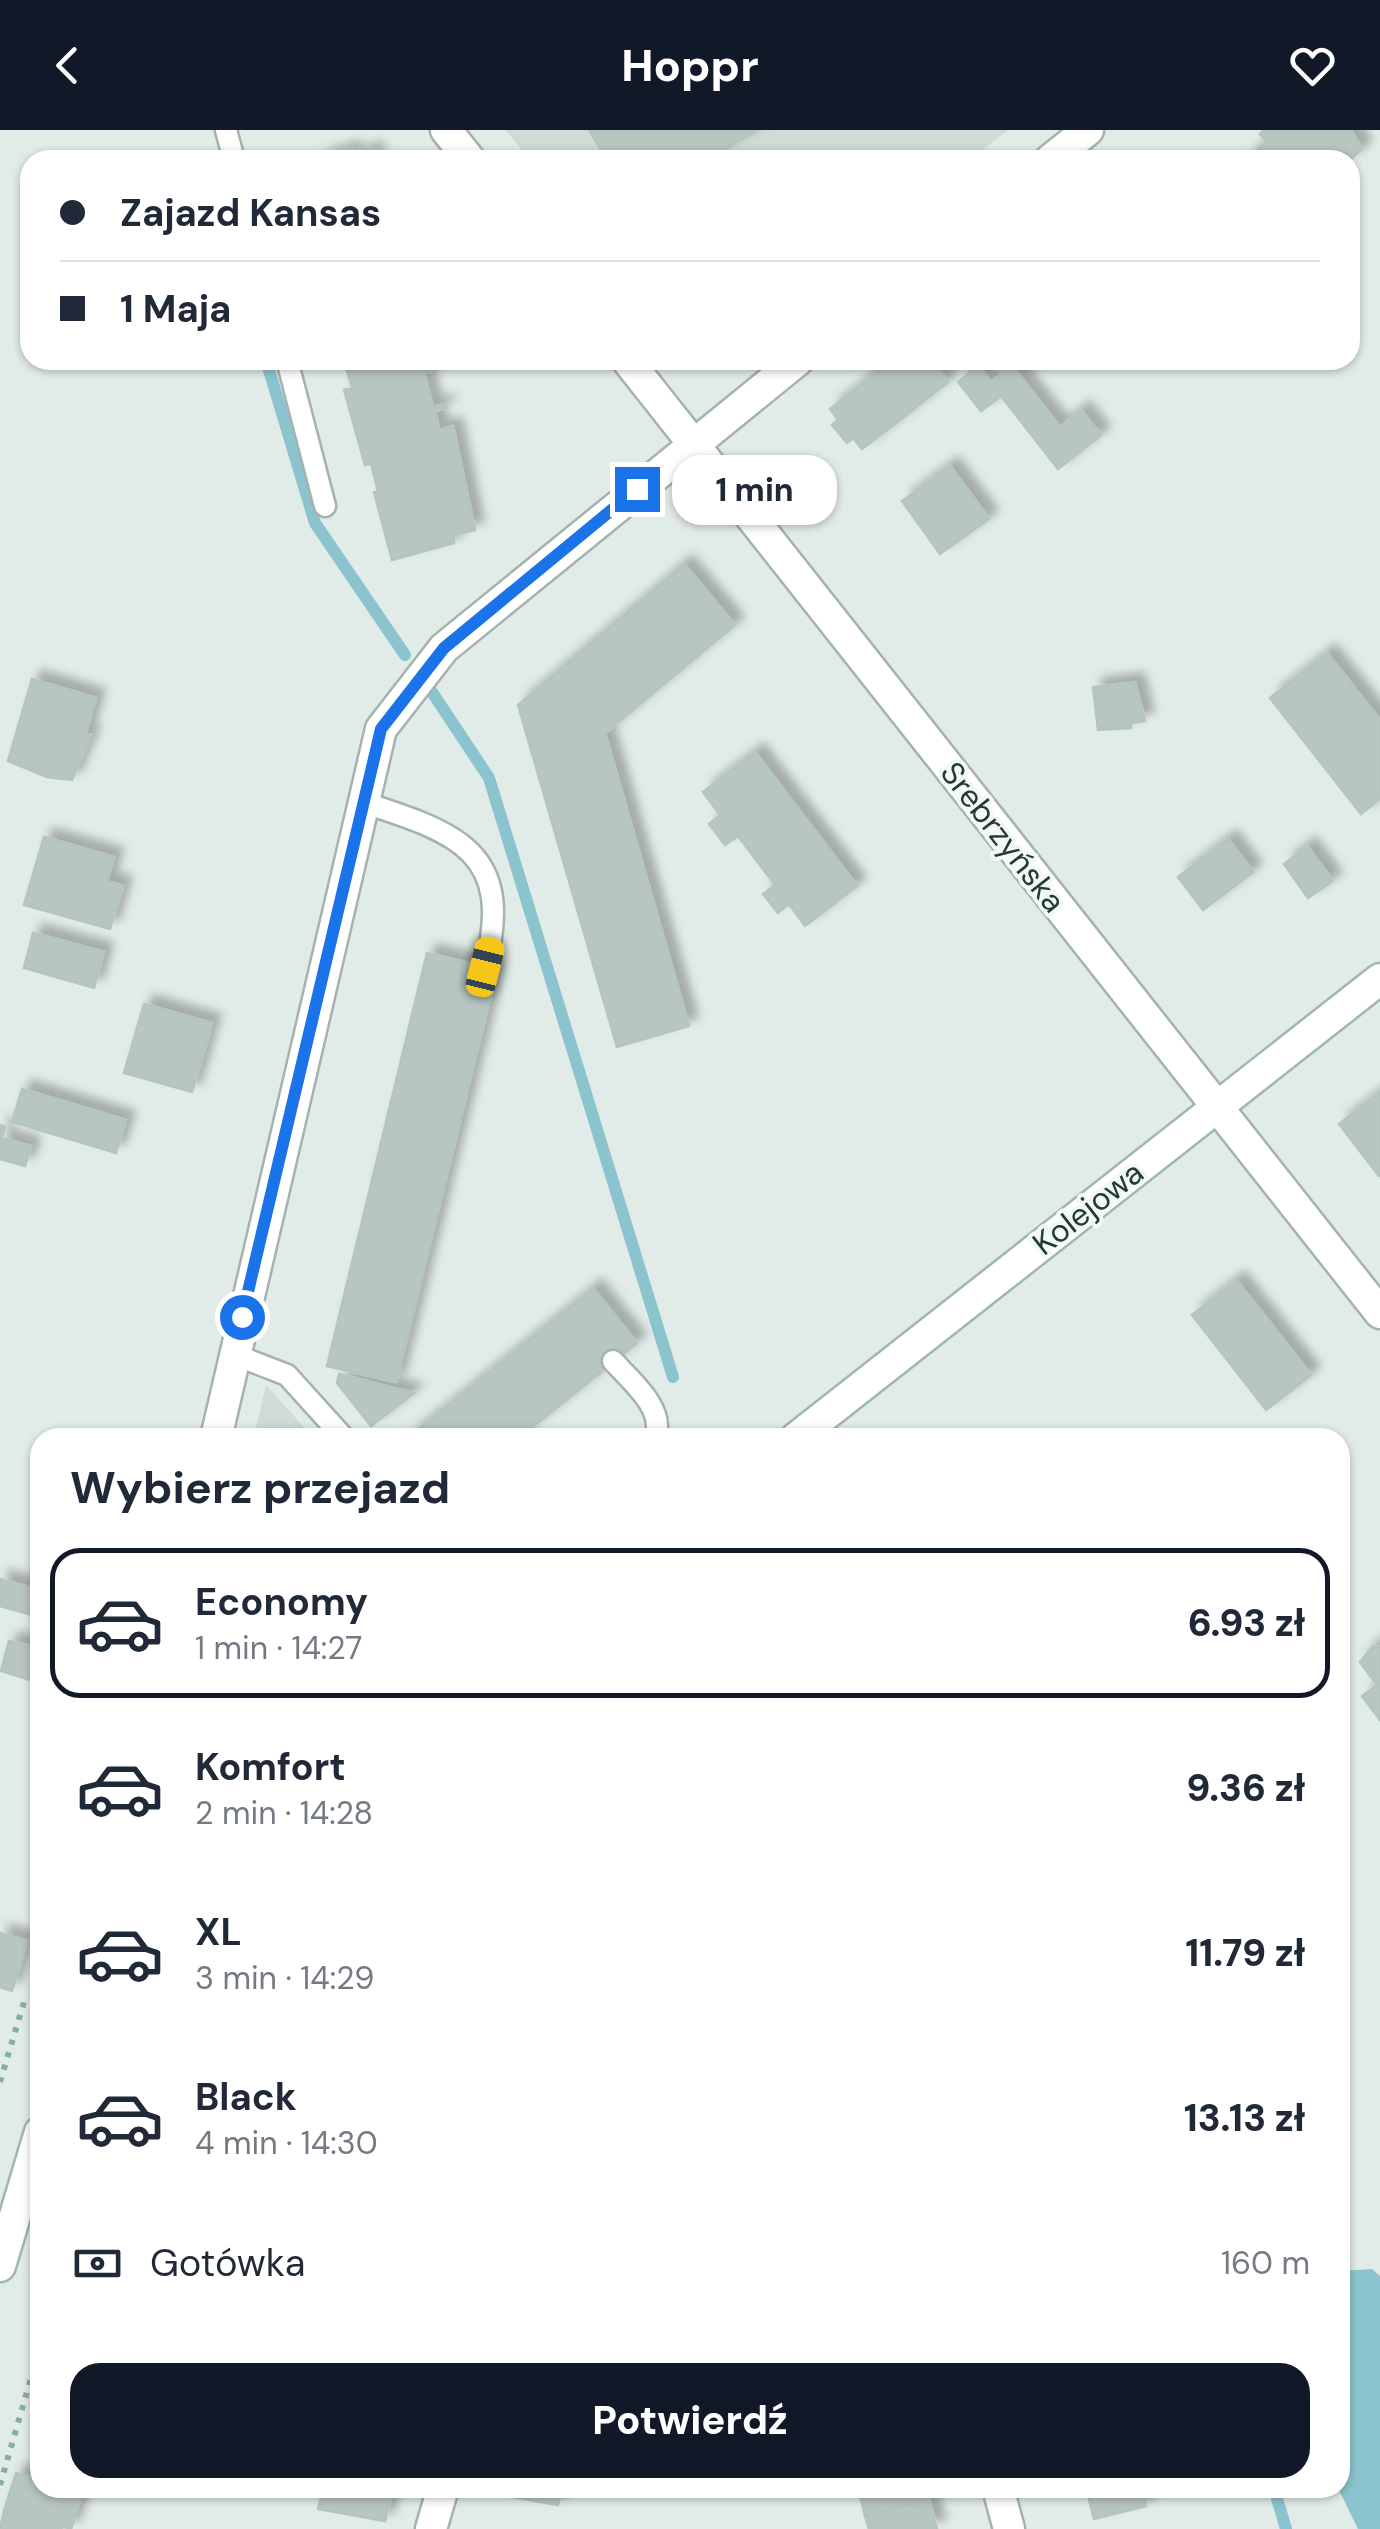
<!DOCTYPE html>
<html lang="pl">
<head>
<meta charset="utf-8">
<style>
	:root { --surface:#fff; --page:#f2f2f3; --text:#1f2937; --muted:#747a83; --line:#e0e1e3; --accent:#111827 }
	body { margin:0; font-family:"DM Sans",sans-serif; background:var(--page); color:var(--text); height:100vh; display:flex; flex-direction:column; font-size:38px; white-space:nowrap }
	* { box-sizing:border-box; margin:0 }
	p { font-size:32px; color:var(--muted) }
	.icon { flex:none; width:55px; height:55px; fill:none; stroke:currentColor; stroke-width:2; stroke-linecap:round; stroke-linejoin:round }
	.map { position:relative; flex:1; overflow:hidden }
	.sheet { position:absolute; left:30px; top:1298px; width:1320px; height:1070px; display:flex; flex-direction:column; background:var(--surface); border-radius:30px; box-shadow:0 2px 8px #0004 }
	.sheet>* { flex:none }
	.hud { position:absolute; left:20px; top:20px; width:1340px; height:220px; border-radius:30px; box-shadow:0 2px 8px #0004; display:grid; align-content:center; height:220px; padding:0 40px; background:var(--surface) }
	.end { position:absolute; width:45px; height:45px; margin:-22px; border:12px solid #1a73e8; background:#fff; box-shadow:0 0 0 5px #fff }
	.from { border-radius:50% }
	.bubble { position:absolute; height:70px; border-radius:30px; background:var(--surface); box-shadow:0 2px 8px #0004; font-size:32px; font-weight:800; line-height:70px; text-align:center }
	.car { position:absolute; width:30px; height:60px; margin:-30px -15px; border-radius:12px; box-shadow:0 0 8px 2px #0007; background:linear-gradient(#f5c518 24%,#345 0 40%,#f5c518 0 76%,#345 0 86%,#f5c518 0) }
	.hud b { display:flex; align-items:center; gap:35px; height:95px; font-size:38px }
	.hud b+b { border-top:2px solid var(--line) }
	.hud i { width:25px; height:25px; background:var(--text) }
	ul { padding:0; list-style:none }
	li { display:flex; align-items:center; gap:30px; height:150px; margin:0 20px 15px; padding:0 20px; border:5px solid transparent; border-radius:30px }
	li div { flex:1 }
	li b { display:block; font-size:38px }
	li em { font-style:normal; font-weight:800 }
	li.on { border-color:var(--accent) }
	li>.icon { width:90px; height:90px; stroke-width:1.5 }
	h2 { padding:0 40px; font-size:45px; line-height:120px }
	.pay { display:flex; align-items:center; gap:25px; height:110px; padding:0 40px; font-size:38px }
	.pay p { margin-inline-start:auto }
	.button { display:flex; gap:20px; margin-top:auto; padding:20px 40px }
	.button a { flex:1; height:115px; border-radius:30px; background:var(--accent); color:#fff; font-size:40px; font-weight:800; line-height:115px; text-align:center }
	header { display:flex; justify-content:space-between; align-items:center; height:130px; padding:0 40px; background:var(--accent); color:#fff; font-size:45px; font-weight:800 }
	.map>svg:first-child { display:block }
	.built { fill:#d0dbd6 }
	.water { fill:#8bc4ce }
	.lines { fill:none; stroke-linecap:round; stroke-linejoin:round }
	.stream { stroke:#8bc4ce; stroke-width:12 }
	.building { fill:#b7c6c0; stroke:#b4c5be; stroke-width:2.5; filter:url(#shadow) }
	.lane-casing { stroke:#a4b3ae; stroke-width:25 }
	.street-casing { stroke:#a4b3ae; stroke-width:35 }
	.secondary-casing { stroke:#a0b7af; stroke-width:35 }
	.path { stroke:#83aea0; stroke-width:6; stroke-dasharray:5 8; stroke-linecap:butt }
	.lane { stroke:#fff; stroke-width:20 }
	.street { stroke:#fff; stroke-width:30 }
	.secondary { stroke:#fff; stroke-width:30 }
	.route { stroke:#1a73e8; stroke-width:12 }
	.labels { text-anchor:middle; stroke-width:8; stroke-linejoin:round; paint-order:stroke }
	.street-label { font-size:32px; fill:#223b35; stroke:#f2f8f5 }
</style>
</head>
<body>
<header><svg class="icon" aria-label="back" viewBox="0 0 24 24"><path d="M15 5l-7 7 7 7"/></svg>Hoppr<svg class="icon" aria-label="heart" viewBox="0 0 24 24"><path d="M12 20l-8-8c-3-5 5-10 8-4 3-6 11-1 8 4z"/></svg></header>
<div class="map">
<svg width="1380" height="2399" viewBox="0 0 1380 2399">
	<defs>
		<filter id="shadow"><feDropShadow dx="9" dy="-9" stdDeviation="5" flood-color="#0004"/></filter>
	</defs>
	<rect width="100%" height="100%" fill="#e1ebe7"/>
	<!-- built -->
	<path class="built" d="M 506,0 L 1008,0 L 969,30 L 529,30 Z
		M 266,1255 L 313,1307 L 254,1307 Z"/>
	<!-- water -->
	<path class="water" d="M 1372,2139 L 1380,2146 L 1380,2399 L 1358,2399 L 1338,2358 L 1340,2141 Z"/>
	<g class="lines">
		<!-- stream -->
		<path class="stream" d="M 266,230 L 315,393 L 405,525
			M 432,562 L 489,648 L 673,1247
			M 1274,2358 L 1286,2399"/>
	</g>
	<!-- building -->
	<path class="building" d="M 589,0 L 757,0 L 707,30 L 607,30 Z
		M 1264,0 L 1351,0 L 1362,19 L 1350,30 L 1245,30 L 1267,12 L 1260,4 Z
		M 351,20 L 352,27 L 374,21 L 376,30 L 316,30 Z
		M 344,230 L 433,230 L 436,240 L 424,243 L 433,277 L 445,274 L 446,278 L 435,281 L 439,300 L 453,296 L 475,400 L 453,405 L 454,413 L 392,430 L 374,362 L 378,361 L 371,334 L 365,335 L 344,260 L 352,258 Z
		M 892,230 L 942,230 L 946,236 L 940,241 L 948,252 L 905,286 L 873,245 Z
		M 978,236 L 991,252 L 1012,236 L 1060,297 L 1081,280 L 1101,305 L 1058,339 L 1001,266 L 981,281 L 958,252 Z
		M 873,245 L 905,286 L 862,319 L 853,308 L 847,313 L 832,295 L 838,290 L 830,279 Z
		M 950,336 L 989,389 L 940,424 L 902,371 Z
		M 684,434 L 735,495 L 605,603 L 689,896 L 617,917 L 518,575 Z
		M 1327,523 L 1380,590 L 1380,669 L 1361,684 L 1270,568 Z
		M 32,549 L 96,568 L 86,603 L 91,605 L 72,650 L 47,647 L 8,631 Z
		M 1135,552 L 1145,591 L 1131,593 L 1131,598 L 1098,600 L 1093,557 Z
		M 755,622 L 857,756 L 805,796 L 789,774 L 778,783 L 763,764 L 775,755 L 738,706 L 725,715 L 709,694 L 720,685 L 703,662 Z
		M 44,707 L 114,727 L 107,751 L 123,756 L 110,799 L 24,775 Z
		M 1228,709 L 1253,742 L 1203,780 L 1178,747 Z
		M 1307,716 L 1333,751 L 1308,768 L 1284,734 Z
		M 33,803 L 104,822 L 94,858 L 24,838 Z
		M 427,823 L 497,840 L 396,1252 L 327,1236 Z
		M 144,874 L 212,893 L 192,962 L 124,943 Z
		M 22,959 L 126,990 L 116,1023 L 12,992 Z
		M 1380,962 L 1380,1046 L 1379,1046 L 1339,994 Z
		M 0,995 L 5,997 L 2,1008 L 31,1016 L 25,1036 L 0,1029 Z
		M 1236,1150 L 1272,1195 L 1228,1231 L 1192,1185 Z
		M 593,1158 L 637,1213 L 519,1308 L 407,1308 Z
		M 1272,1195 L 1311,1245 L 1266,1280 L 1228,1231 Z
		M 339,1244 L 393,1258 L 414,1263 L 371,1296 L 337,1253 Z
		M 0,1449 L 40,1460 L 40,1487 L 0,1476 Z
		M 9,1511 L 40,1518 L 40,1553 L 1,1541 Z
		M 1373,1516 L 1380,1517 L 1380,1590 L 1362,1566 L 1377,1555 L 1360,1532 Z
		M 0,1803 L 27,1811 L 12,1861 L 0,1857 Z
		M 16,2343 L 40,2350 L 40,2358 L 82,2363 L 71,2399 L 4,2381 Z
		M 323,2358 L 394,2358 L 385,2391 L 318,2379 Z
		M 497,2358 L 562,2358 L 558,2375 L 495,2364 Z
		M 858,2358 L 926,2358 L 929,2369 L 865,2386 Z
		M 1086,2358 L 1142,2358 L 1146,2376 L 1094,2389 Z
		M 929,2369 L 937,2399 L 869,2399 L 865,2386 Z
		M 4,2381 L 63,2399 L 0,2399 Z"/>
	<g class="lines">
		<!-- lane casing -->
		<g class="lane-casing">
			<path id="lane" d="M 226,0 L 234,30
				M 287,230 L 325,376
				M 362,672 C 458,703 515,722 485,837
				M 233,1224 L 287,1245 L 344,1308
				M 613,1231 C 631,1251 666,1279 655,1308"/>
		</g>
		<!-- street casing -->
		<g class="street-casing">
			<path id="street" d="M 446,0 L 470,30
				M 1050,30 L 1088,0
				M 627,230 L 1380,1183
				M 216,1308 L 381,599 L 444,518 L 798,230
				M 998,2358 L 1009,2399
				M 431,2399 L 443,2358"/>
		</g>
		<!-- secondary casing -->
		<g class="secondary-casing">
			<path id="secondary" d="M 796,1308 L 1380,849
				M 0,2136 L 40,2002"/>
		</g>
		<!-- path -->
		<path class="path" d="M 0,1952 L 24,1872
			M 0,2355 L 40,2217"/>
		<!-- lane -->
		<use href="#lane" class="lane"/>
		<!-- street -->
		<use href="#street" class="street"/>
		<!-- secondary -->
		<use href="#secondary" class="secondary"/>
	</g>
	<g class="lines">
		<!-- route -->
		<path class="route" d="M 242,1187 L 381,599 L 444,518 L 637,359"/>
	</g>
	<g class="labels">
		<!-- street labels -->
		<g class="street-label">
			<text transform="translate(1003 707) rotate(52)" y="11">Srebrzyńska</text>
			<text transform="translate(1088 1078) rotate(-38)" y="11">Kolejowa</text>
		</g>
	</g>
</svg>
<i class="end from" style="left:242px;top:1187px"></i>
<i class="end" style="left:637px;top:359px"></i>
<div class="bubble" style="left:672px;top:325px;width:165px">1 min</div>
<i class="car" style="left:485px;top:837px;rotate:14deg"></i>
<div class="hud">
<b><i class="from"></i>Zajazd Kansas</b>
<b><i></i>1 Maja</b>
</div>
<section class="sheet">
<h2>Wybierz przejazd</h2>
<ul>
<li class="on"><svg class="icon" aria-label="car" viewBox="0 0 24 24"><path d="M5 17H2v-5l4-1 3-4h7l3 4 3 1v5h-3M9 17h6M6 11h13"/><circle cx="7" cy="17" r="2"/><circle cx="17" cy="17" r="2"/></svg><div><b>Economy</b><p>1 min · 14:27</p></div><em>6.93 zł</em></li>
<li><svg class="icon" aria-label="car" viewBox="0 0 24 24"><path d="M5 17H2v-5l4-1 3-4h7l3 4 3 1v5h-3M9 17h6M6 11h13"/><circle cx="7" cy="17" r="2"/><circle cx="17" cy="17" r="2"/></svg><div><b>Komfort</b><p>2 min · 14:28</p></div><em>9.36 zł</em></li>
<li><svg class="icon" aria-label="car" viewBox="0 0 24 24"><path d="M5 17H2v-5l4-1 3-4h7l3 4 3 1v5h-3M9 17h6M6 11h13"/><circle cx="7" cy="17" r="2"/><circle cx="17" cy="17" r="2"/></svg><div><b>XL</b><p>3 min · 14:29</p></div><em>11.79 zł</em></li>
<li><svg class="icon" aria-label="car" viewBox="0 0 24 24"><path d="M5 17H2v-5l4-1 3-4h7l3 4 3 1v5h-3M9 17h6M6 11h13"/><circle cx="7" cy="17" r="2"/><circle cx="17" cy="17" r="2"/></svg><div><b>Black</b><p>4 min · 14:30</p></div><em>13.13 zł</em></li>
</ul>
<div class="pay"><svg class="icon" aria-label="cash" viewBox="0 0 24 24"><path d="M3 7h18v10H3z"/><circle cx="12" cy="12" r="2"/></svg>Gotówka<p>160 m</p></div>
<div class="button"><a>Potwierdź</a></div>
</section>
</div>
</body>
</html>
